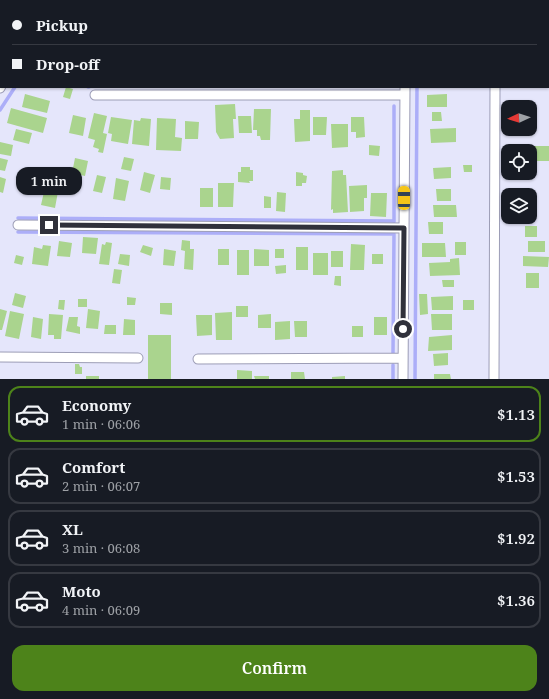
<!DOCTYPE html>
<html lang="en">
<head>
<meta charset="utf-8">
<style>
	:root { --surface:#171b24; --page:#20242c; --text:#f1f3f6; --muted:#9ea1a6; --line:#363941; --accent:#4d831a }
	body { margin:0; font-family:"Noto Serif",serif; background:var(--page); color:var(--text); height:100vh; display:flex; flex-direction:column; font-size:15px; white-space:nowrap }
	* { box-sizing:border-box; margin:0 }
	p { font-size:13px; color:var(--muted) }
	.icon { flex:none; width:22px; height:22px; fill:none; stroke:currentColor; stroke-width:2; stroke-linecap:round; stroke-linejoin:round }
	.map { position:relative; height:379px; overflow:hidden }
	.panel { display:flex; flex-direction:column; background:var(--surface); flex:1 }
	.panel>* { flex:none }
	.guide { position:absolute; left:0px; top:0px; width:549px; height:88px; box-shadow:0 1px 3px #0004; display:grid; align-content:center; height:88px; padding:0 12px; background:var(--surface) }
	.needle { width:26px; rotate:266deg }
	.fabs { position:absolute; left:501px; top:100px; display:grid; gap:8px }
	.fabs a { display:grid; place-items:center; width:36px; height:36px; border-radius:8px; background:var(--surface); box-shadow:0 1px 3px #0004; font-size:20px }
	.end { position:absolute; width:18px; height:18px; margin:-9px; border:5px solid #30313b; background:#fff; box-shadow:0 0 0 2px #fff }
	.from { border-radius:50% }
	.bubble { position:absolute; height:28px; border-radius:12px; background:var(--surface); box-shadow:0 1px 3px #0004; font-size:13px; font-weight:600; line-height:28px; text-align:center }
	.car { position:absolute; width:12px; height:24px; margin:-12px -6px; border-radius:5px; box-shadow:0 0 3px 1px #0007; background:linear-gradient(#f5c518 24%,#345 0 40%,#f5c518 0 76%,#345 0 86%,#f5c518 0) }
	.guide b { display:flex; align-items:center; gap:14px; height:38px; font-size:15px }
	.guide b+b { border-top:1px solid var(--line) }
	.guide i { width:10px; height:10px; background:var(--text) }
	ul { padding:7px 0 0; list-style:none }
	li { display:flex; align-items:center; gap:12px; height:56px; margin:0 8px 6px; padding:0 4px; border:2px solid var(--line); border-radius:12px }
	li div { flex:1 }
	li b { display:block; font-size:15px }
	li em { font-style:normal; font-weight:600 }
	li.current { border-color:var(--accent) }
	li>.icon { width:36px; height:36px; stroke-width:1.5 }
	.action { display:flex; gap:8px; margin-top:auto; padding:8px 12px }
	.action a { flex:1; height:46px; border-radius:12px; background:var(--accent); color:#fff; font-size:16px; font-weight:600; line-height:46px; text-align:center }
	.map>svg:first-child { display:block }
	.lines { fill:none; stroke-linecap:round; stroke-linejoin:round }
	.stream { stroke:#acaef8; stroke-width:3.5 }
	.building { fill:#aad48e }
	.street-casing { stroke:#9c9db6; stroke-width:11 }
	.street { stroke:#fff; stroke-width:9 }
	.route { stroke:#30313b; stroke-width:5 }
</style>
</head>
<body>
<div class="map">
<svg width="549" height="379" viewBox="0 0 549 379">
	<rect width="100%" height="100%" fill="#e5e6fb"/>
	<g class="lines">
		<!-- stream -->
		<path class="stream" d="M 69,1 L 69,0
			M 136,1 L 137,0
			M 259,1 L 259,0
			M 276,1 L 276,0
			M 396,1 L 396,0
			M 418,1 L 418,0
			M 88,87 L 89,87
			M 0,110 L 15,87
			M 18,218 L 394,221
			M 394,222 L 394,106
			M 18,232 L 394,234
			M 393,353 L 394,234
			M 393,379 L 393,365
			M 415,379 L 417,87"/>
	</g>
	<!-- building -->
	<path class="building" d="M 66,87 L 73,89 L 70,99 L 63,97 Z
		M 25,94 L 50,101 L 47,113 L 22,107 Z
		M 447,94 L 447,107 L 427,107 L 427,95 Z
		M 235,104 L 236,119 L 233,119 L 234,138 L 220,139 L 216,132 L 215,105 Z
		M 11,108 L 47,118 L 43,133 L 7,123 Z
		M 254,109 L 271,109 L 270,140 L 261,140 L 260,136 L 257,136 L 257,130 L 253,130 Z
		M 300,110 L 310,110 L 310,141 L 295,142 L 294,119 L 300,119 Z
		M 432,112 L 441,112 L 442,121 L 432,121 Z
		M 94,113 L 107,116 L 103,133 L 107,134 L 103,153 L 98,152 L 99,149 L 93,147 L 95,140 L 88,138 Z
		M 73,115 L 86,118 L 83,136 L 69,133 Z
		M 238,116 L 251,116 L 252,133 L 239,133 Z
		M 111,117 L 132,120 L 128,144 L 111,141 L 112,134 L 108,133 Z
		M 313,117 L 327,117 L 326,135 L 313,135 Z
		M 351,117 L 364,117 L 365,137 L 356,138 L 356,132 L 351,132 Z
		M 141,118 L 151,119 L 149,146 L 132,144 L 134,120 L 140,121 Z
		M 157,118 L 176,119 L 175,137 L 182,138 L 181,151 L 156,150 Z
		M 185,121 L 199,122 L 198,139 L 185,139 Z
		M 331,124 L 348,124 L 348,147 L 332,148 Z
		M 456,128 L 456,142 L 431,143 L 430,129 Z
		M 16,129 L 32,133 L 29,144 L 13,140 Z
		M 0,142 L 13,145 L 11,156 L 0,154 Z
		M 369,145 L 380,146 L 379,156 L 369,155 Z
		M 531,146 L 549,146 L 549,161 L 532,161 Z
		M 124,157 L 134,159 L 131,171 L 121,169 Z
		M 0,158 L 8,160 L 5,171 L 0,170 Z
		M 75,158 L 88,161 L 85,176 L 72,173 Z
		M 463,165 L 472,165 L 472,172 L 464,172 Z
		M 241,167 L 250,167 L 250,170 L 253,170 L 253,181 L 249,181 L 250,183 L 238,182 L 238,172 L 241,172 Z
		M 451,167 L 451,178 L 434,179 L 433,168 Z
		M 343,170 L 343,175 L 346,175 L 348,212 L 333,213 L 333,209 L 331,210 L 332,171 Z
		M 144,172 L 155,175 L 150,193 L 140,190 Z
		M 296,172 L 303,173 L 303,175 L 307,176 L 306,183 L 302,183 L 302,186 L 296,186 Z
		M 97,175 L 106,177 L 102,193 L 93,191 Z
		M 0,177 L 6,179 L 3,193 L 0,192 Z
		M 161,177 L 171,178 L 170,190 L 160,189 Z
		M 116,178 L 129,181 L 125,201 L 113,199 Z
		M 46,183 L 59,186 L 55,208 L 41,205 Z
		M 218,183 L 234,183 L 233,207 L 218,207 Z
		M 367,185 L 367,198 L 364,198 L 364,211 L 350,212 L 349,186 Z
		M 200,188 L 213,188 L 213,207 L 200,207 Z
		M 436,189 L 451,189 L 451,201 L 437,201 Z
		M 277,192 L 286,193 L 285,212 L 276,211 Z
		M 371,193 L 387,193 L 386,217 L 370,216 Z
		M 264,196 L 271,197 L 271,208 L 264,208 Z
		M 433,205 L 456,205 L 457,217 L 434,217 Z
		M 428,222 L 443,222 L 443,234 L 429,234 Z
		M 525,226 L 537,226 L 537,237 L 525,237 Z
		M 83,237 L 98,238 L 96,254 L 82,253 Z
		M 182,240 L 190,241 L 190,249 L 194,249 L 193,270 L 184,269 L 185,251 L 181,250 Z
		M 59,241 L 72,243 L 70,257 L 57,256 Z
		M 528,241 L 545,241 L 545,252 L 528,252 Z
		M 106,242 L 112,243 L 109,265 L 99,264 L 102,244 L 105,245 Z
		M 455,242 L 466,242 L 466,255 L 455,255 Z
		M 422,243 L 445,243 L 446,257 L 422,257 Z
		M 351,244 L 365,245 L 364,270 L 350,270 Z
		M 43,245 L 51,246 L 48,266 L 32,264 L 34,247 L 42,249 Z
		M 143,245 L 153,248 L 151,256 L 140,252 Z
		M 296,247 L 308,247 L 308,270 L 296,270 Z
		M 164,249 L 176,251 L 174,266 L 163,265 Z
		M 218,249 L 229,249 L 229,265 L 218,265 Z
		M 254,249 L 269,250 L 269,266 L 254,266 Z
		M 275,249 L 284,249 L 284,258 L 275,258 Z
		M 237,250 L 249,250 L 249,275 L 237,275 Z
		M 331,251 L 343,251 L 343,267 L 331,267 Z
		M 313,253 L 328,253 L 328,275 L 313,275 Z
		M 120,254 L 130,255 L 129,266 L 118,264 Z
		M 372,254 L 383,254 L 383,264 L 372,264 Z
		M 16,255 L 24,257 L 22,265 L 14,263 Z
		M 523,256 L 549,257 L 548,267 L 523,266 Z
		M 459,258 L 460,275 L 430,276 L 429,263 L 450,262 L 450,259 Z
		M 286,265 L 286,273 L 276,274 L 275,266 Z
		M 114,269 L 122,270 L 120,284 L 112,283 Z
		M 526,273 L 539,273 L 539,288 L 526,288 Z
		M 335,276 L 341,276 L 341,286 L 334,285 Z
		M 442,280 L 454,280 L 454,287 L 443,287 Z
		M 15,293 L 26,296 L 23,308 L 12,305 Z
		M 419,294 L 427,294 L 428,314 L 420,315 Z
		M 453,296 L 453,310 L 432,310 L 431,297 Z
		M 127,297 L 136,298 L 135,305 L 127,305 Z
		M 78,299 L 87,299 L 87,307 L 78,307 Z
		M 59,300 L 65,300 L 64,310 L 58,309 Z
		M 463,300 L 474,300 L 474,310 L 463,310 Z
		M 160,303 L 172,303 L 172,315 L 160,314 Z
		M 236,306 L 248,306 L 248,317 L 236,317 Z
		M 0,309 L 7,311 L 2,330 L 0,330 Z
		M 88,309 L 100,311 L 98,329 L 86,328 Z
		M 10,311 L 24,314 L 19,339 L 5,336 Z
		M 232,312 L 232,340 L 216,340 L 215,313 Z
		M 49,314 L 63,315 L 61,339 L 54,339 L 54,335 L 48,335 Z
		M 271,314 L 271,328 L 258,328 L 258,315 Z
		M 431,314 L 452,314 L 452,330 L 432,330 Z
		M 196,315 L 212,315 L 212,335 L 197,336 Z
		M 33,317 L 43,319 L 41,339 L 31,337 Z
		M 69,317 L 78,317 L 77,326 L 80,327 L 80,334 L 66,331 Z
		M 374,317 L 387,317 L 387,335 L 374,335 Z
		M 124,319 L 135,320 L 135,335 L 123,335 Z
		M 290,321 L 290,339 L 275,340 L 275,322 Z
		M 294,321 L 307,321 L 307,337 L 295,337 Z
		M 105,325 L 116,325 L 116,334 L 104,334 Z
		M 352,326 L 363,326 L 363,337 L 352,337 Z
		M 148,335 L 171,335 L 171,379 L 148,379 Z
		M 452,335 L 452,350 L 428,351 L 429,337 Z
		M 448,353 L 448,365 L 434,366 L 433,354 Z
		M 75,364 L 79,364 L 80,367 L 82,367 L 82,374 L 75,374 Z
		M 237,370 L 252,371 L 252,379 L 237,379 Z
		M 291,372 L 304,372 L 305,379 L 291,379 Z
		M 434,374 L 450,374 L 451,379 L 434,379 Z
		M 86,376 L 99,376 L 99,379 L 86,379 Z
		M 254,376 L 269,376 L 269,379 L 255,379 Z
		M 345,376 L 345,379 L 332,379 L 332,377 Z"/>
	<g class="lines">
		<!-- street casing -->
		<g class="street-casing">
			<path id="street" d="M 54,1 L 55,0
				M 268,1 L 268,0
				M 406,1 L 406,0
				M 495,1 L 495,0
				M 0,88 L 1,86
				M 95,95 L 405,95
				M 18,225 L 404,228
				M 0,357 L 138,358
				M 198,359 L 403,358
				M 403,379 L 405,87
				M 494,379 L 495,87"/>
		</g>
		<!-- street -->
		<use href="#street" class="street"/>
	</g>
	<g class="lines">
		<!-- route -->
		<path class="route" d="M 49,225 L 404,228 L 403,329"/>
	</g>
</svg>
<div class="fabs">
<a><svg class="needle" viewBox="-14 -14 28 28"><path d="M0-13l5 13h-10z" fill="#e53935"/><path d="M0 13l5-13h-10z" fill="#9ea1a6"/></svg></a>
<a><svg class="icon" aria-label="locate" viewBox="0 0 24 24"><circle cx="12" cy="12" r="6"/><path d="M12 2v4M12 18v4M2 12h4M18 12h4"/></svg></a>
<a><svg class="icon" aria-label="layers" viewBox="0 0 24 24"><path d="M12 4l9 5-9 5-9-5zM3 14l9 5 9-5"/></svg></a>
</div>
<i class="end from" style="left:403px;top:329px"></i>
<i class="end" style="left:49px;top:225px"></i>
<div class="bubble" style="left:16px;top:167px;width:66px">1 min</div>
<i class="car" style="left:404px;top:198px;rotate:0deg"></i>
<div class="guide">
<b><i class="from"></i>Pickup</b>
<b><i></i>Drop-off</b>
</div>
</div>
<section class="panel">
<ul>
<li class="current"><svg class="icon" aria-label="car" viewBox="0 0 24 24"><path d="M5 17H2v-5l4-1 3-4h7l3 4 3 1v5h-3M9 17h6M6 11h13"/><circle cx="7" cy="17" r="2"/><circle cx="17" cy="17" r="2"/></svg><div><b>Economy</b><p>1 min · 06:06</p></div><em>$1.13</em></li>
<li><svg class="icon" aria-label="car" viewBox="0 0 24 24"><path d="M5 17H2v-5l4-1 3-4h7l3 4 3 1v5h-3M9 17h6M6 11h13"/><circle cx="7" cy="17" r="2"/><circle cx="17" cy="17" r="2"/></svg><div><b>Comfort</b><p>2 min · 06:07</p></div><em>$1.53</em></li>
<li><svg class="icon" aria-label="car" viewBox="0 0 24 24"><path d="M5 17H2v-5l4-1 3-4h7l3 4 3 1v5h-3M9 17h6M6 11h13"/><circle cx="7" cy="17" r="2"/><circle cx="17" cy="17" r="2"/></svg><div><b>XL</b><p>3 min · 06:08</p></div><em>$1.92</em></li>
<li><svg class="icon" aria-label="car" viewBox="0 0 24 24"><path d="M5 17H2v-5l4-1 3-4h7l3 4 3 1v5h-3M9 17h6M6 11h13"/><circle cx="7" cy="17" r="2"/><circle cx="17" cy="17" r="2"/></svg><div><b>Moto</b><p>4 min · 06:09</p></div><em>$1.36</em></li>
</ul>
<div class="action"><a>Confirm</a></div>
</section>
</body>
</html>
